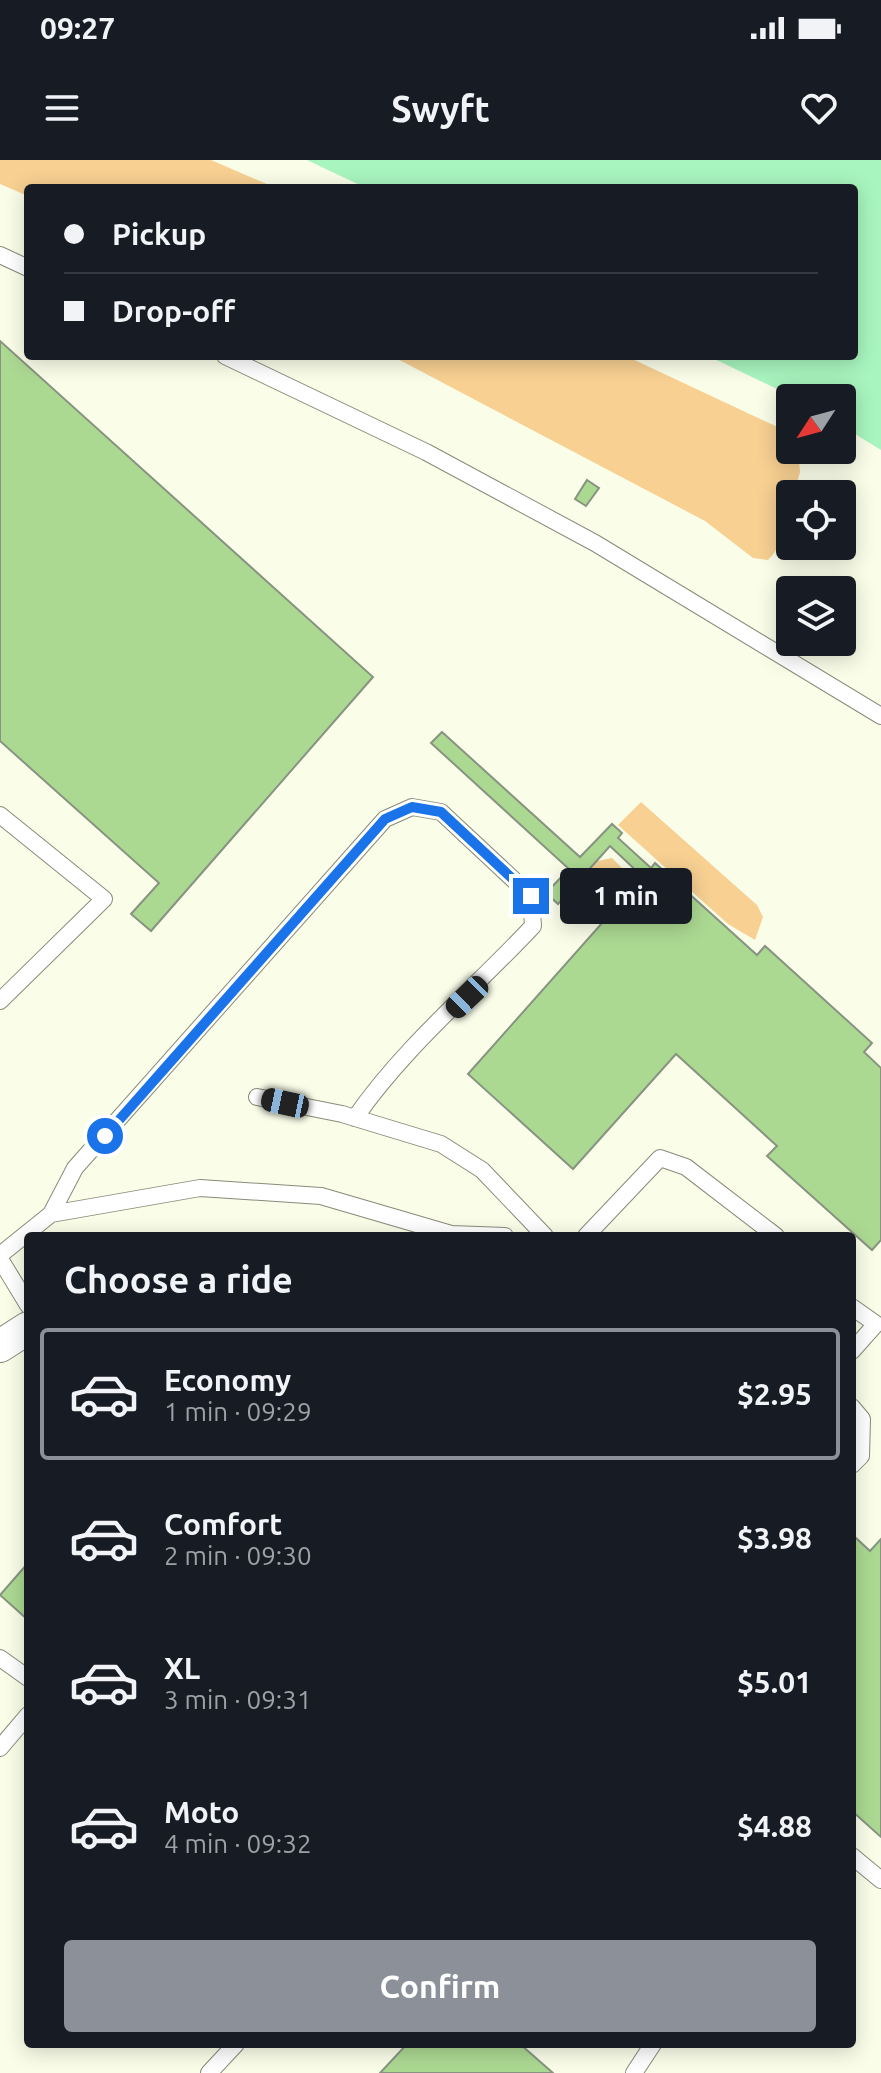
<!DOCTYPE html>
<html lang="en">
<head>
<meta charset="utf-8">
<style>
	:root { --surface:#171b24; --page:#20242c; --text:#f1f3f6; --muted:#9ea1a6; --line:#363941; --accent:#8c9099 }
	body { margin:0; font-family:Ubuntu,sans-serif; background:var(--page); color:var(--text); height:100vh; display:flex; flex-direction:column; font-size:30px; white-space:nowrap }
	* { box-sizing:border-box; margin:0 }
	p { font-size:26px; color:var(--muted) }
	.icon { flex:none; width:44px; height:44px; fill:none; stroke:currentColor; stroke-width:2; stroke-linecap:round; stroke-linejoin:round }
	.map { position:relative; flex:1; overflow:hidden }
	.sheet { position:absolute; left:24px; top:1072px; width:832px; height:816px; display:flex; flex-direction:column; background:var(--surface); border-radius:8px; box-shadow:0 4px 20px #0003 }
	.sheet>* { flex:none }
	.guide { position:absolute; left:24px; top:24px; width:834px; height:176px; border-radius:8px; box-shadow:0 4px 20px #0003; display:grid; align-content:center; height:176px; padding:0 40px; background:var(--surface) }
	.needle { width:52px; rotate:234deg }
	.fabs { position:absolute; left:776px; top:224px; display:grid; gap:16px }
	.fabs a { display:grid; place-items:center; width:80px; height:80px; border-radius:8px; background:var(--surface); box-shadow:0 4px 20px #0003; font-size:40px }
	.end { position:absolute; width:36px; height:36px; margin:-18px; border:10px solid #1a73e8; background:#fff; box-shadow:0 0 0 4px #fff }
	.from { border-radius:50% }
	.bubble { position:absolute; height:56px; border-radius:8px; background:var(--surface); box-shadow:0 4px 20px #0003; font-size:26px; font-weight:700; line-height:56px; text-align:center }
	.car { position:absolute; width:24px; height:48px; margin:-24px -12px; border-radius:10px; box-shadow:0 0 6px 2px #0007; background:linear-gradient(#222 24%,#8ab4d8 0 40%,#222 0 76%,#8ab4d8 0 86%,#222 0) }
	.guide b { display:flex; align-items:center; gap:28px; height:76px; font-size:30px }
	.guide b+b { border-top:2px solid var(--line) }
	.guide i { width:20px; height:20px; background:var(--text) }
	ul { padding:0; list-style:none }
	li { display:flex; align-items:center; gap:24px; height:132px; margin:0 16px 12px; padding:0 24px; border:4px solid transparent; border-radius:8px }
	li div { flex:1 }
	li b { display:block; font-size:30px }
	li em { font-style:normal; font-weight:700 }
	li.selected { border-color:var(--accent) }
	li>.icon { width:72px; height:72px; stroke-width:1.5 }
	h2 { padding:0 40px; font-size:36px; line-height:96px }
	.button { display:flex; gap:16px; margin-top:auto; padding:16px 40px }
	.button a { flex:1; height:92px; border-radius:8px; background:var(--accent); color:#fff; font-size:32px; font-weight:700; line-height:92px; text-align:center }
	.status { display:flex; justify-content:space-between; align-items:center; height:56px; padding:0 40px; background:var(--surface); direction:ltr }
	.status svg { height:22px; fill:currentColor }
	header { display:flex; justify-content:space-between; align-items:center; height:104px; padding:0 40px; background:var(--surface); font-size:36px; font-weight:700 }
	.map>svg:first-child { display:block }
	.green { fill:#f7d092 }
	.water { fill:#a8f5bf }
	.building { fill:#acd992; stroke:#889382; stroke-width:2 }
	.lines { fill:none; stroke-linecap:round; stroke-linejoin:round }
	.service-casing { stroke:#878b78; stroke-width:18 }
	.minor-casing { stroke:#878b78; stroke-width:34 }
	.service { stroke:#fff; stroke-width:16 }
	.minor { stroke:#fff; stroke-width:32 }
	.route { stroke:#1a73e8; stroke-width:10 }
</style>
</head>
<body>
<div class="status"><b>09:27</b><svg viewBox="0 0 49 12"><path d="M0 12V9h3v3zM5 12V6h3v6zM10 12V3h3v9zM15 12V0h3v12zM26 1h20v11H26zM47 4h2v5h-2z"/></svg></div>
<header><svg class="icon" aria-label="menu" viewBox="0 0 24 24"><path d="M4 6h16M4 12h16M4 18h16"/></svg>Swyft<svg class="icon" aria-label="heart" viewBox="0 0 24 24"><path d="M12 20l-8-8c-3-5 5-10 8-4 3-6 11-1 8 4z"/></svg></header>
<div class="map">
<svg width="881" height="1913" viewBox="0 0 881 1913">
	<rect width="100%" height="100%" fill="#fafee9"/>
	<!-- green -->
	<path class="green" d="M 0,0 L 211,0 L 276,28 L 28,28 L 28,36 L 0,24 Z
		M 392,196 L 626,196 L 784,270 L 790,275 L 790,290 L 798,290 L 800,312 L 794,334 L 790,334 C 790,358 785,383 768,400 L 753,398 L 705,361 Z
		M 641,642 L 757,745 L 763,757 L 755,780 L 728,764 L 618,665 Z
		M 612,698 L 630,716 L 606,746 L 597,746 L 588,703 Z"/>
	<!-- water -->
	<path class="water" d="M 307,0 L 881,0 L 881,290 L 842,266 L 842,238 L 796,238 L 708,196 L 854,196 L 854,28 L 366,28 Z"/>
	<!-- building -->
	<path class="building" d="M 0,181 L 373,517 L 151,771 L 131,754 L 159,723 L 0,581 Z
		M 587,320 L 599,328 L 586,346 L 575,339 Z
		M 442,572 L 580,697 L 612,664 L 622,673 L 618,678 L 651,708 L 655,703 L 757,795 L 765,786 L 872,883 L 864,892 L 881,908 L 881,1080 L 872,1090 L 767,996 L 777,986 L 676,894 L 573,1009 L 468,914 L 643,717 L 610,686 L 558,744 L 546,733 L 569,709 L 431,583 Z
		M 856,1378 L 870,1391 L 881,1379 L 881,1677 L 852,1651 L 852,1383 Z
		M 28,1403 L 28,1460 L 0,1435 Z
		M 407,1884 L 520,1884 L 553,1913 L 380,1913 Z"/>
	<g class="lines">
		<!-- service casing -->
		<g class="service-casing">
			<path id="service" d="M 0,95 L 28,108
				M 225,196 L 426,292 L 595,383 L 881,556
				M 0,655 L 104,739 L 0,841
				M 257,937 L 342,954 L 441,984 L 482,1010 L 545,1076
				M 51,1054 L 75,1008 L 385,659 L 412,647 L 441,652 L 531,736 L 533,766 C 474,829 403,888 355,958
				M 586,1076 L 660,998 L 686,1007 L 776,1076
				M 0,1095 L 51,1054 L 200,1028 L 321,1036 L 451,1074 L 505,1076
				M 0,1099 L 28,1145
				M 852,1147 L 876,1164 L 852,1191
				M 852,1247 L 862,1259 L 861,1296 L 852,1305
				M 0,1498 L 28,1518
				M 0,1588 L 28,1555
				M 852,1696 L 881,1720
				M 209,1913 L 236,1884
				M 634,1913 L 653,1884"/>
		</g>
		<!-- minor casing -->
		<g class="minor-casing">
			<path id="minor" d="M 0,1186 L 28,1168"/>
		</g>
		<!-- service -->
		<use href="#service" class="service"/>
		<!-- minor -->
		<use href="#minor" class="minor"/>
	</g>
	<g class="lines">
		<!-- route -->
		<path class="route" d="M 105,976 L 385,659 L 412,647 L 441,652 L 531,736"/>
	</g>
</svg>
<div class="fabs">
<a><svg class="needle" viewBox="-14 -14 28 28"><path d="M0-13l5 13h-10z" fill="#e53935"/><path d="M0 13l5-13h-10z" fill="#9ea1a6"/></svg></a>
<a><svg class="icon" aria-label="locate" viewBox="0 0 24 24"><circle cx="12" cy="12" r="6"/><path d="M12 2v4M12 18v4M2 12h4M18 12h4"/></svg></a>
<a><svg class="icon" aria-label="layers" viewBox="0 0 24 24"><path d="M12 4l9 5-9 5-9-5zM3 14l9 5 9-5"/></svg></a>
</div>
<i class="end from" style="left:105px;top:976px"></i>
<i class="end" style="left:531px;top:736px"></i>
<div class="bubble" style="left:560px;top:708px;width:132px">1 min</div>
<i class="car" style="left:467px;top:837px;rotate:226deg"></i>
<i class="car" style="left:285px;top:943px;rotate:282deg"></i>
<div class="guide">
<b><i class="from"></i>Pickup</b>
<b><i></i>Drop-off</b>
</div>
<section class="sheet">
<h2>Choose a ride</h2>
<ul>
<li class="selected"><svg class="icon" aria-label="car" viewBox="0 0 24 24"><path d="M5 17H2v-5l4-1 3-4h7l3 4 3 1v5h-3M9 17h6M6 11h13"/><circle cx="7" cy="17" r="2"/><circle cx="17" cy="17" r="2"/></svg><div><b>Economy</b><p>1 min · 09:29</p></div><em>$2.95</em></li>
<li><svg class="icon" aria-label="car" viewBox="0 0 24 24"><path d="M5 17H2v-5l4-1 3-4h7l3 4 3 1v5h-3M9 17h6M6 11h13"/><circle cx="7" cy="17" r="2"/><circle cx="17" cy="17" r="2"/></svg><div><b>Comfort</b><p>2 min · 09:30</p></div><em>$3.98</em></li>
<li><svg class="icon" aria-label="car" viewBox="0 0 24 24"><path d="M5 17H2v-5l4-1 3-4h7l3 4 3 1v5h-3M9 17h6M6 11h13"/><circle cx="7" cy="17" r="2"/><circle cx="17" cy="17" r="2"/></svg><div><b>XL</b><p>3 min · 09:31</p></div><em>$5.01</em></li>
<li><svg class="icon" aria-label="car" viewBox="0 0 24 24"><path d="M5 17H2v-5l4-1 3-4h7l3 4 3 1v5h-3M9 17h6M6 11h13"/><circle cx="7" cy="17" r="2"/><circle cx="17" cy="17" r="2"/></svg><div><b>Moto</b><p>4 min · 09:32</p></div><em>$4.88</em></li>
</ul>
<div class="button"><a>Confirm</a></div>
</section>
</div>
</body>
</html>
